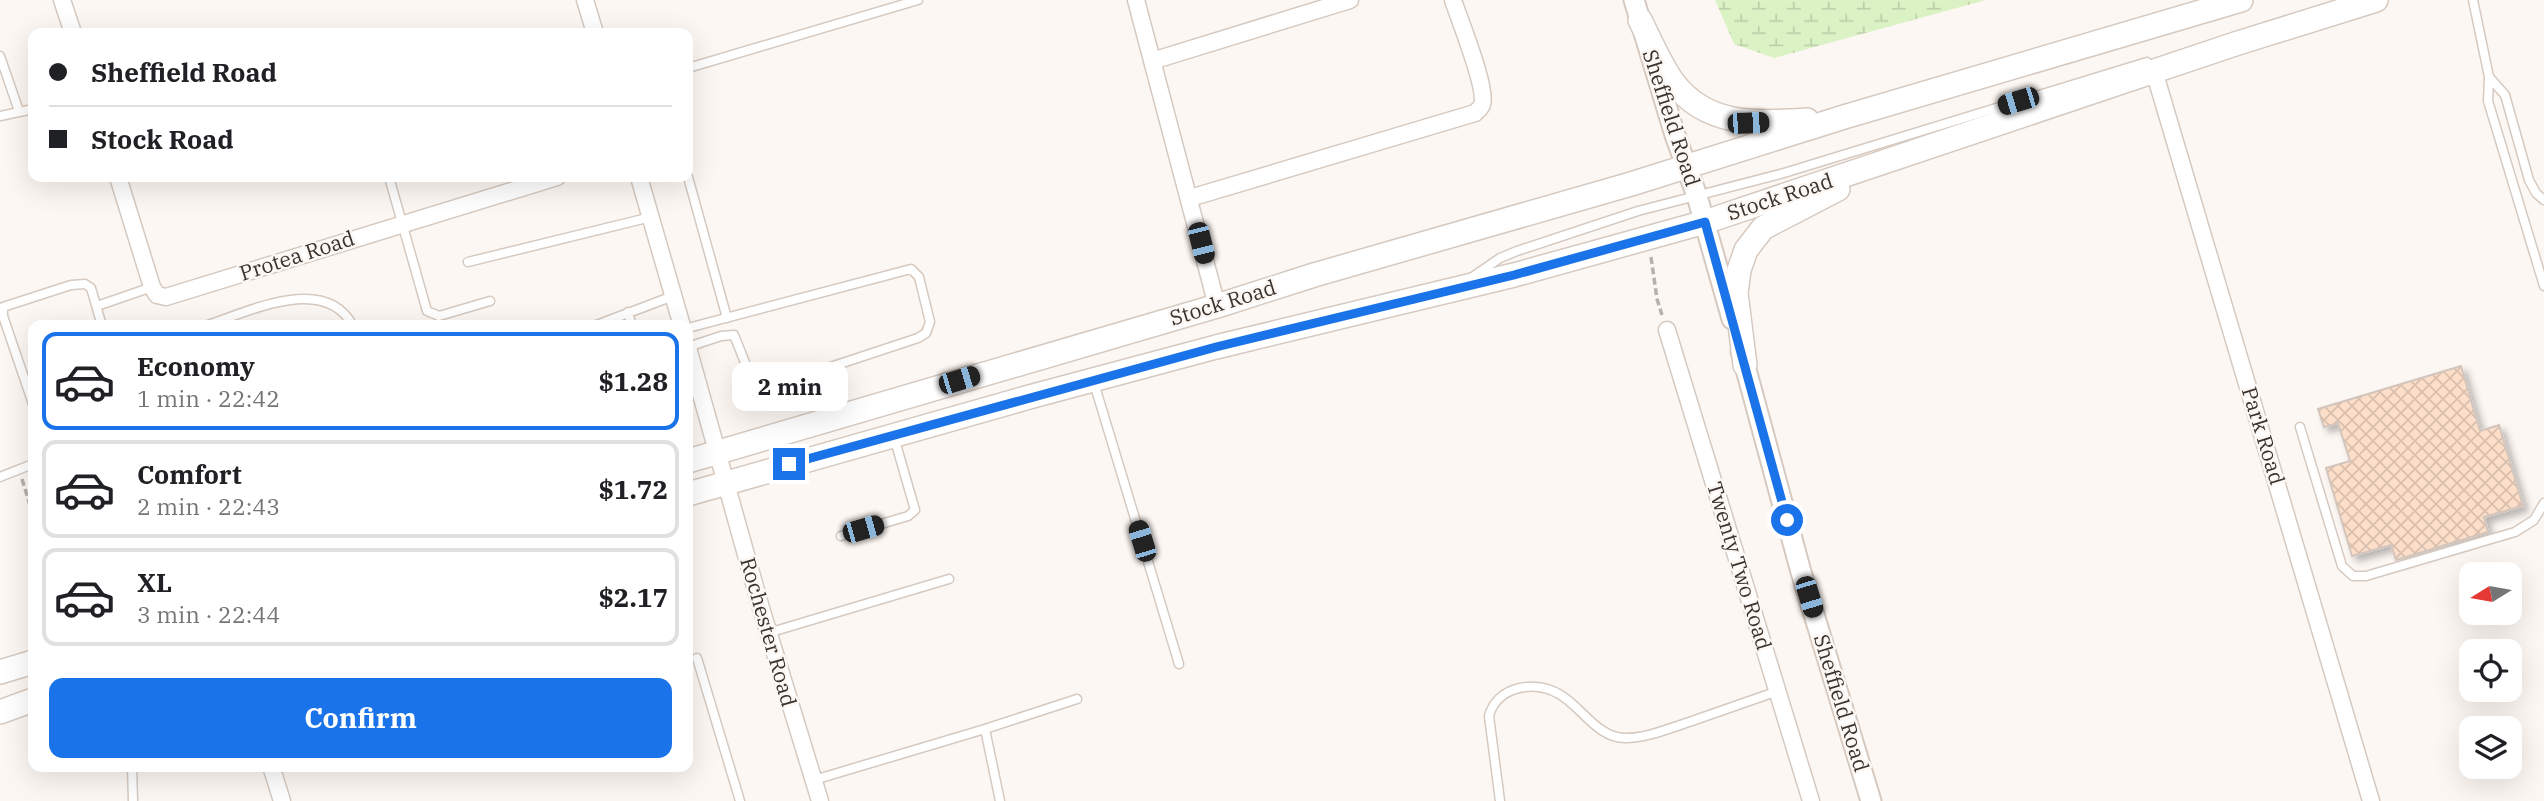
<!DOCTYPE html>
<html lang="en">
<head>
<meta charset="utf-8">
<style>
	:root { --surface:#fff; --page:#f6f6f6; --text:#202124; --muted:#757577; --line:#e0e0e0; --accent:#1a73e8 }
	body { margin:0; font-family:"IBM Plex Serif",serif; background:var(--page); color:var(--text); height:100vh; display:flex; flex-direction:column; font-size:26px; white-space:nowrap }
	* { box-sizing:border-box; margin:0 }
	p { font-size:23px; color:var(--muted) }
	.icon { flex:none; width:38px; height:38px; fill:none; stroke:currentColor; stroke-width:2; stroke-linecap:round; stroke-linejoin:round }
	.map { position:relative; flex:1; overflow:hidden }
	.details { position:absolute; left:28px; top:320px; width:665px; height:452px; display:flex; flex-direction:column; background:var(--surface); border-radius:14px; box-shadow:0 7px 28px #0002 }
	.details>* { flex:none }
	.banner { position:absolute; left:28px; top:28px; width:665px; height:154px; border-radius:14px; box-shadow:0 7px 28px #0002; display:grid; align-content:center; height:154px; padding:0 21px; background:var(--surface) }
	.needle { width:46px; rotate:259deg }
	.controls { position:absolute; left:2459px; top:562px; display:grid; gap:14px }
	.controls a { display:grid; place-items:center; width:63px; height:63px; border-radius:14px; background:var(--surface); box-shadow:0 7px 28px #0002; font-size:35px }
	.end { position:absolute; width:32px; height:32px; margin:-16px; border:9px solid #1a73e8; background:#fff; box-shadow:0 0 0 4px #fff }
	.from { border-radius:50% }
	.bubble { position:absolute; height:49px; border-radius:14px; background:var(--surface); box-shadow:0 7px 28px #0002; font-size:23px; font-weight:700; line-height:49px; text-align:center }
	.car { position:absolute; width:21px; height:42px; margin:-21px -10px; border-radius:9px; box-shadow:0 0 5px 2px #0007; background:linear-gradient(#222 24%,#8ab4d8 0 40%,#222 0 76%,#8ab4d8 0 86%,#222 0) }
	.banner b { display:flex; align-items:center; gap:24px; height:66px; font-size:26px }
	.banner b+b { border-top:2px solid var(--line) }
	.banner i { width:18px; height:18px; background:var(--text) }
	ul { padding:12px 0 0; list-style:none }
	li { display:flex; align-items:center; gap:21px; height:98px; margin:0 14px 10px; padding:0 7px; border:4px solid var(--line); border-radius:14px }
	li div { flex:1 }
	li b { display:block; font-size:26px }
	li em { font-style:normal; font-weight:700 }
	li.selected { border-color:var(--accent) }
	li>.icon { width:63px; height:63px; stroke-width:1.5 }
	.primary-button { display:flex; gap:14px; margin-top:auto; padding:14px 21px }
	.primary-button a { flex:1; height:80px; border-radius:14px; background:var(--accent); color:#fff; font-size:28px; font-weight:700; line-height:80px; text-align:center }
	.map>svg:first-child { display:block }
	.wetland { fill:url(#wetland-marsh) }
	.building { fill:url(#building-cross-hatch); stroke:#d3c5bc; stroke-width:2; filter:url(#shadow) }
	.lines { fill:none; stroke-linecap:round; stroke-linejoin:round }
	.service-casing { stroke:#d6c9bf; stroke-width:11 }
	.minor-casing { stroke:#d6c9bf; stroke-width:19 }
	.tertiary-casing { stroke:#d6c9bf; stroke-width:23 }
	.secondary-casing { stroke:#d6c9bf; stroke-width:26 }
	.path { stroke:#b7b1ad; stroke-width:3.5; stroke-dasharray:7 3.5; stroke-linecap:butt }
	.service { stroke:#fff; stroke-width:8 }
	.minor { stroke:#fff; stroke-width:16 }
	.tertiary { stroke:#fff; stroke-width:19 }
	.secondary { stroke:#fff; stroke-width:23 }
	.route { stroke:#1a73e8; stroke-width:9 }
	.labels { text-anchor:middle; stroke-width:5; stroke-linejoin:round; paint-order:stroke }
	.street-label { font-size:21px; fill:#393330; stroke:#fdf7f3 }
</style>
</head>
<body>
<div class="map">
<svg width="2544" height="801" viewBox="0 0 2544 801">
	<defs>
		<pattern id="wetland-marsh" width="20" height="14" patternUnits="userSpaceOnUse" patternTransform="scale(1.75)"><rect width="20" height="14" fill="#dbf2c5"/><path d="M1 5h8M5 5V1M11 12h8M15 12V8" fill="none" stroke="#bdd0aa"/></pattern>
		<pattern id="building-cross-hatch" width="8" height="8" patternUnits="userSpaceOnUse" patternTransform="scale(1.75)"><rect width="8" height="8" fill="#fcdec9"/><path d="M0 0l8 8M0 8l8-8" fill="none" stroke="#d9bfad"/></pattern>
		<filter id="shadow"><feDropShadow dx="5" dy="5" stdDeviation="3.5" flood-color="#0004"/></filter>
	</defs>
	<rect width="100%" height="100%" fill="#fdf7f3"/>
	<!-- wetland -->
	<path class="wetland" d="M 1715,0 L 1986,0 L 1774,58 L 1734,44 Z"/>
	<!-- building -->
	<path class="building" d="M 2461,366 L 2480,431 L 2499,425 L 2523,506 L 2484,517 L 2488,532 L 2396,560 L 2391,545 L 2352,556 L 2326,468 L 2350,461 L 2338,423 L 2324,427 L 2318,409 Z"/>
	<g class="lines">
		<!-- service casing -->
		<g class="service-casing">
			<path id="service" d="M 2473,0 L 2489,77 L 2488,101 L 2544,286
				M 0,56 L 19,111
				M 688,68 L 918,0
				M 2489,77 L 2505,95 L 2529,180 L 2536,193 L 2544,200
				M 0,116 L 33,109
				M 389,177 L 427,311 L 439,316 L 490,301
				M 688,177 L 727,318
				M 468,262 L 651,217
				M 1471,278 L 1500,258 L 1517,251 L 1638,211 L 1784,173 L 2147,62
				M 97,306 L 152,287
				M 628,312 L 632,326
				M 205,326 C 248,312 325,273 353,326
				M 594,326 L 673,296
				M 688,328 L 911,269 L 919,277 L 930,322 L 926,333 L 918,338 L 761,390 L 754,385 L 734,335 L 721,336 L 688,347
				M 1094,383 L 1179,664
				M 33,404 L 3,316 L 3,307 L 71,285 L 85,284 L 91,288 L 102,326
				M 2300,427 L 2342,566 L 2353,576 L 2366,576 L 2515,532 L 2534,520 L 2544,503
				M 0,477 L 33,464
				M 841,536 L 908,516 L 915,510 L 894,437
				M 768,633 L 949,579
				M 697,658 L 740,801
				M 985,729 L 1000,801
				M 132,766 L 133,801
				M 814,780 L 985,729 L 1077,699
				M 1500,801 L 1489,716 C 1497,686 1534,680 1559,694 C 1581,706 1597,738 1625,738 C 1648,738 1670,728 1692,721 C 1720,711 1749,701 1778,691"/>
		</g>
		<!-- minor casing -->
		<g class="minor-casing">
			<path id="minor" d="M 62,0 L 73,33
				M 585,0 L 595,33
				M 1136,0 L 1217,306
				M 1152,61 L 1350,0
				M 2154,71 L 2371,801
				M 118,177 L 152,287 L 157,295 L 166,297 L 557,177
				M 639,177 L 682,326
				M 1190,198 L 1475,113 C 1478,110 1480,109 1482,105 C 1488,89 1459,19 1453,0
				M 1667,330 L 1811,801
				M 688,348 L 761,608 L 820,801
				M 271,766 L 282,801"/>
		</g>
		<!-- tertiary casing -->
		<g class="tertiary-casing">
			<path id="tertiary" d="M 1634,0 L 1675,135 L 1697,196 L 1732,319
				M 1741,351 L 1801,572 L 1871,801"/>
		</g>
		<!-- secondary casing -->
		<g class="secondary-casing">
			<path id="secondary" d="M 1640,20 C 1650,40 1660,64 1673,82 C 1707,127 1756,123 1807,120
				M 1745,365 L 1736,293 L 1739,270 L 1746,250 L 1763,228 L 1838,189
				M 688,461 L 1217,306 L 1314,275 L 1631,184 L 1844,117 L 2241,0
				M 688,494 L 1033,396 L 1216,347 L 1514,275 L 1705,222 L 2235,44 L 2376,0
				M 0,672 L 33,662
				M 0,712 L 33,700"/>
		</g>
		<!-- path -->
		<path class="path" d="M 1651,257 L 1657,299 L 1662,315
			M 22,479 L 33,515"/>
		<!-- service -->
		<use href="#service" class="service"/>
		<!-- minor -->
		<use href="#minor" class="minor"/>
		<!-- tertiary -->
		<use href="#tertiary" class="tertiary"/>
		<!-- secondary -->
		<use href="#secondary" class="secondary"/>
	</g>
	<g class="lines">
		<!-- route -->
		<path class="route" d="M 789,464 L 1216,347 L 1514,275 L 1705,222 L 1787,520"/>
	</g>
	<g class="labels">
		<!-- street labels -->
		<g class="street-label">
			<text transform="translate(1671 118) rotate(72)" y="7">Sheffield Road</text>
			<text transform="translate(1780 197) rotate(-18)" y="7">Stock Road</text>
			<text transform="translate(297 256) rotate(-18)" y="7">Protea Road</text>
			<text transform="translate(1223 303) rotate(-17)" y="7">Stock Road</text>
			<text transform="translate(2263 436) rotate(73)" y="7">Park Road</text>
			<text transform="translate(1739 566) rotate(73)" y="7">Twenty Two Road</text>
			<text transform="translate(768 632) rotate(74)" y="7">Rochester Road</text>
			<text transform="translate(1841 703) rotate(73)" y="7">Sheffield Road</text>
		</g>
	</g>
</svg>
<div class="controls">
<a><svg class="needle" viewBox="-14 -14 28 28"><path d="M0-13l5 13h-10z" fill="#e53935"/><path d="M0 13l5-13h-10z" fill="#757577"/></svg></a>
<a><svg class="icon" aria-label="locate" viewBox="0 0 24 24"><circle cx="12" cy="12" r="6"/><path d="M12 2v4M12 18v4M2 12h4M18 12h4"/></svg></a>
<a><svg class="icon" aria-label="layers" viewBox="0 0 24 24"><path d="M12 4l9 5-9 5-9-5zM3 14l9 5 9-5"/></svg></a>
</div>
<i class="end from" style="left:1787px;top:520px"></i>
<i class="end" style="left:789px;top:464px"></i>
<div class="bubble" style="left:732px;top:362px;width:116px">2 min</div>
<i class="car" style="left:2018px;top:101px;rotate:253deg"></i>
<i class="car" style="left:1748px;top:123px;rotate:88deg"></i>
<i class="car" style="left:1201px;top:243px;rotate:166deg"></i>
<i class="car" style="left:959px;top:380px;rotate:73deg"></i>
<i class="car" style="left:863px;top:529px;rotate:74deg"></i>
<i class="car" style="left:1142px;top:541px;rotate:343deg"></i>
<i class="car" style="left:1809px;top:597px;rotate:163deg"></i>
<div class="banner">
<b><i class="from"></i>Sheffield Road</b>
<b><i></i>Stock Road</b>
</div>
<section class="details">
<ul>
<li class="selected"><svg class="icon" aria-label="car" viewBox="0 0 24 24"><path d="M5 17H2v-5l4-1 3-4h7l3 4 3 1v5h-3M9 17h6M6 11h13"/><circle cx="7" cy="17" r="2"/><circle cx="17" cy="17" r="2"/></svg><div><b>Economy</b><p>1 min · 22:42</p></div><em>$1.28</em></li>
<li><svg class="icon" aria-label="car" viewBox="0 0 24 24"><path d="M5 17H2v-5l4-1 3-4h7l3 4 3 1v5h-3M9 17h6M6 11h13"/><circle cx="7" cy="17" r="2"/><circle cx="17" cy="17" r="2"/></svg><div><b>Comfort</b><p>2 min · 22:43</p></div><em>$1.72</em></li>
<li><svg class="icon" aria-label="car" viewBox="0 0 24 24"><path d="M5 17H2v-5l4-1 3-4h7l3 4 3 1v5h-3M9 17h6M6 11h13"/><circle cx="7" cy="17" r="2"/><circle cx="17" cy="17" r="2"/></svg><div><b>XL</b><p>3 min · 22:44</p></div><em>$2.17</em></li>
</ul>
<div class="primary-button"><a>Confirm</a></div>
</section>
</div>
</body>
</html>
